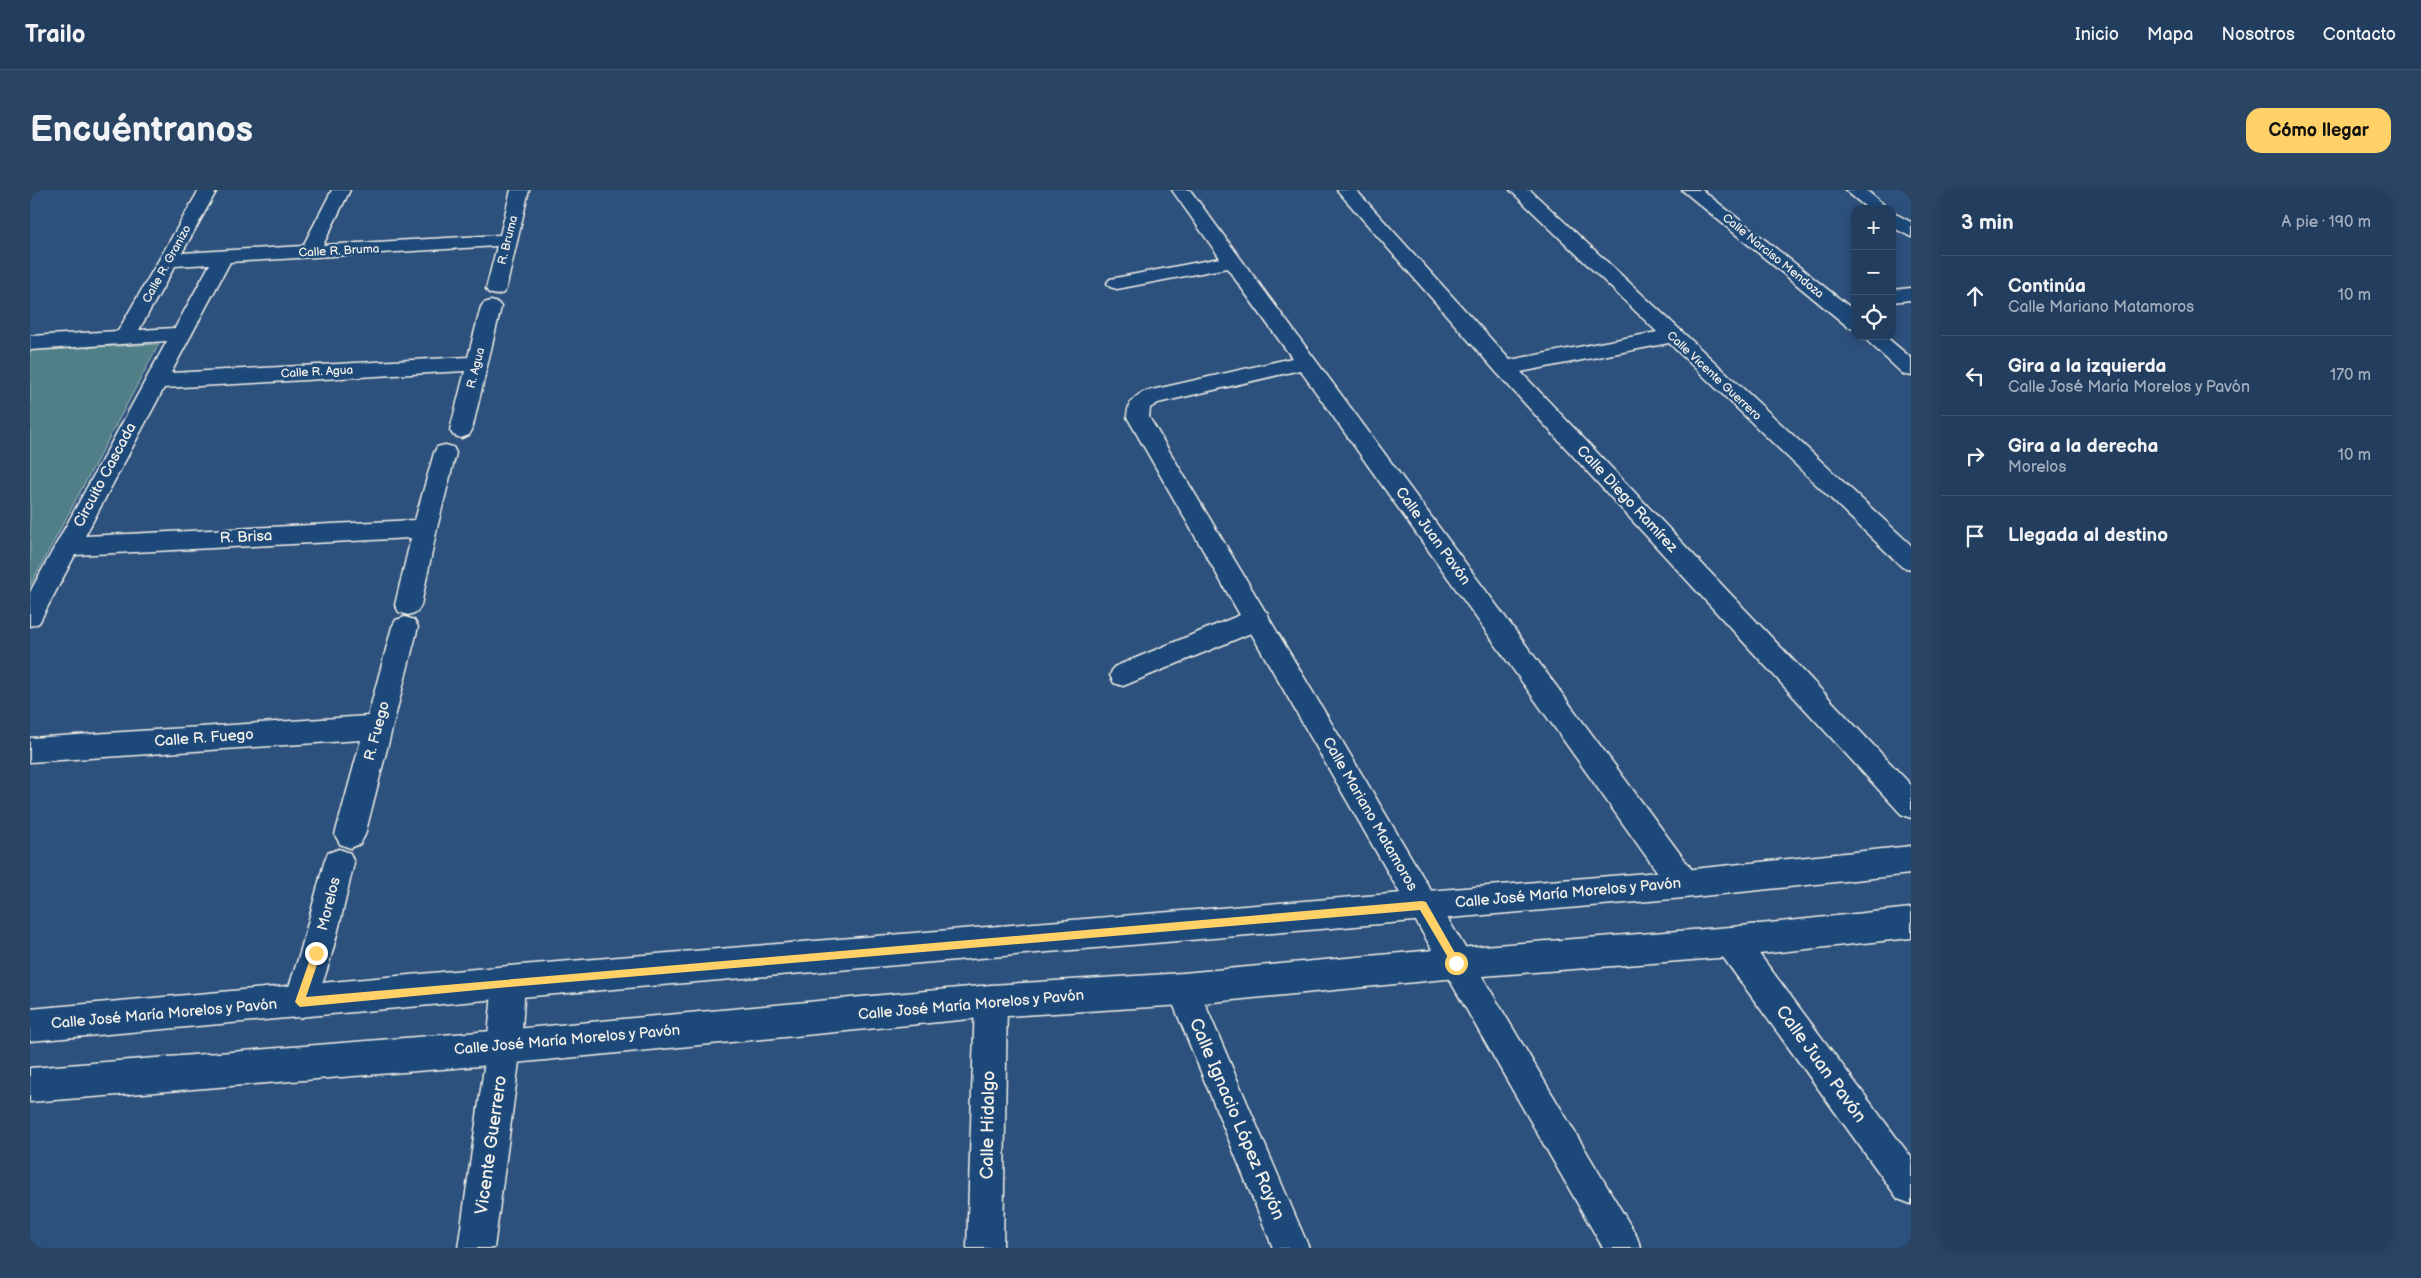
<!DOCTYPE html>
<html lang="es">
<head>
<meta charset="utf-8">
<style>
  :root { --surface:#223d5e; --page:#2a4464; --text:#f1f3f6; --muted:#a2aebc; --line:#3f5673; --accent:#ffd166 }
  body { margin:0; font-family:"Balsamiq Sans",sans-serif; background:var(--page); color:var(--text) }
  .controls { position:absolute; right:15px; top:15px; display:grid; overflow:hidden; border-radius:10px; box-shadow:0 2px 12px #0003 }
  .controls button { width:45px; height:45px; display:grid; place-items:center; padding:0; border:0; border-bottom:1px solid var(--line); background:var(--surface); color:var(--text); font:25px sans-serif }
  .stop { position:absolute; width:15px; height:15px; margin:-11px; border:4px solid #ffd166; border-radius:50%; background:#fff }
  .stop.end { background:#ffd166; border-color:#fff; box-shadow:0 1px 5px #0008 }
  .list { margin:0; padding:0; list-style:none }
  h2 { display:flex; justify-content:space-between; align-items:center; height:65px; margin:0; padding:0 20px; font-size:21px }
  h2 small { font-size:16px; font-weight:400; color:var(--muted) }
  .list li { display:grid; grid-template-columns:32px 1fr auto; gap:15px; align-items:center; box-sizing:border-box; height:80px; padding:0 20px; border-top:1px solid var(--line) }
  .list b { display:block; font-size:19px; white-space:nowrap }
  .list p { margin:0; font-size:16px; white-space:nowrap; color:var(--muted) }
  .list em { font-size:16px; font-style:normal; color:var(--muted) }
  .icon { flex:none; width:28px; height:28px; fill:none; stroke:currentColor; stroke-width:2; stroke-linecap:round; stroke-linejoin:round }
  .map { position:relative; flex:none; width:1881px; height:1058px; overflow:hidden; border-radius:15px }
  header { display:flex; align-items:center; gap:30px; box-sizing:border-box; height:70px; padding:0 25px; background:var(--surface); border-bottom:1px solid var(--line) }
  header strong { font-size:24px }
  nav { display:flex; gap:28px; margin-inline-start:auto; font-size:18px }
  .intro { display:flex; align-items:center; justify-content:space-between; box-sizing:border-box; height:120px; padding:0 30px }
  h1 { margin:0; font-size:35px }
  .button { padding:12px 22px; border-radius:15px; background:var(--accent); color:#111; font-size:18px; font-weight:700 }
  main { display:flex; gap:30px; padding:0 30px }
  aside { flex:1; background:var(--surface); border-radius:15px; box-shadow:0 2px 12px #0003 }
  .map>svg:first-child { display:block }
</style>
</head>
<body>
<header>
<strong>Trailo</strong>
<nav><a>Inicio</a><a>Mapa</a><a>Nosotros</a><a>Contacto</a></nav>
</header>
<div class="intro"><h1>Encuéntranos</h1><a class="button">Cómo llegar</a></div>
<main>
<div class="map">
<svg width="1881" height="1058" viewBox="0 0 1881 1058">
  <rect width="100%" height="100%" fill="#2d517d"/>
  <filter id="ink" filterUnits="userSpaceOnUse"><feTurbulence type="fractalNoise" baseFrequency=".02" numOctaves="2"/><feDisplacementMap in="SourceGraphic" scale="10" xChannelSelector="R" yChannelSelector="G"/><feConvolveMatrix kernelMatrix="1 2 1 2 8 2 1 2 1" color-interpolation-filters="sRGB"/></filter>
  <g filter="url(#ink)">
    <!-- green -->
    <path fill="#517f88" stroke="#a2b8b8" d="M129,154L0,396V160Z"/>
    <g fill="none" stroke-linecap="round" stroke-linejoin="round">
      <defs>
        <path id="minor" d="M169,0H187L152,63L273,56L302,0H320L293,55L470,45L481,0H499L476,99L473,103L466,105L459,103L456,99L467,56L200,72L141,183L438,167L451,117L454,113L461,111L468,113L471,117L442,240L439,245L431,248L423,245L420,240L435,181L134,198L55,346L385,330L404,263L407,257L415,255L423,257L426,263L407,338L391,415L387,422L378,425L369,422L365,415L381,348L45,365L9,433L0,436V402L137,151L0,160V146L88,141ZM180,74L145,138L109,140L145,76Z
          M1142,0H1160L1665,684L1669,694L1665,704L1654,708L1643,704L1270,180L1128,213L1120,218L1119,227L1235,421L1237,422L1240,430L1606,1045L1611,1058H1573L1221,443L1093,496L1084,493L1080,485L1084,477L1210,425L1097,227C1098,213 1102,209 1113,202L1262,168L1197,78L1087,99L1080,97L1077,93L1080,89L1190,68Z
          M1307,0H1326L1480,170L1627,142L1480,0H1500L1881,355V379L1872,377L1639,153L1491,182L1881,595V628L1871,624L1467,183Z
          M1652,0H1672L1825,121V138L1818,137Z
          M1815,0H1836L1859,19H1838Z
          M1862,22L1881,32V47L1862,37Z
          M1881,98V110L1862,112V100Z
          M1832,146H1855L1881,168V186L1873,184Z
          M375,427L384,430L388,437L335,645L330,654L320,658L310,654L305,645L331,550L0,572V548L338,526L362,437L366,430Z
          M309,659L320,663L324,673C312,723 302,775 281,823L270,828L259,823L254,812L270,763L294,673L298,663Z
          M1701,737L1712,741L1881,967V1014L1868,1009L1690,763L1685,752L1690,741Z
          M479,776L490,781L495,792L491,857L464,1058H428L457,857L463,792L468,781Z
          M1153,783L1164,788L1279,1058H1243L1137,799L1142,788Z
          M961,795L972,800L977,811L973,1058H937L945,811L950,800Z"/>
        <path id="tertiary" d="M1881,656V684L1654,708L479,808L0,851V819L479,776L1654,680Z
          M1881,718V748L1701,767L1426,788L1153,815L961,827L474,874L0,912V878L474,840L961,795L1153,783L1426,758L1701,737Z"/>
      </defs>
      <!-- minor casing -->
      <use href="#minor" stroke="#f4f1e8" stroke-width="3"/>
      <!-- tertiary casing -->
      <use href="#tertiary" stroke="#f4f1e8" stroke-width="3"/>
      <!-- minor -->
      <use href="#minor" fill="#1f4a7a" fill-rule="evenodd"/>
      <!-- tertiary -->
      <use href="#tertiary" fill="#1f4a7a" fill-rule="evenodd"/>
    </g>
  </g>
  <!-- route -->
  <path fill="#ffd166" d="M1392,711L1396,712L1429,770V776H1423L1390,720L479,797L270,817L265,812L282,763L286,758L291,763L276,807Z"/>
  <g text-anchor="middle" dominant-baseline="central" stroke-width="4.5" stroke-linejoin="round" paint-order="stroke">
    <!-- far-street labels -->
    <g font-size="12" fill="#f4f1e8" stroke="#1f4a7a">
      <text transform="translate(478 50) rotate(-76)">R. Bruma</text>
      <text transform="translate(309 61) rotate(-3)">Calle R. Bruma</text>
      <text transform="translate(1743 66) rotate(39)">Calle Narciso Mendoza</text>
      <text transform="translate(137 74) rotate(-61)">Calle R. Granizo</text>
      <text transform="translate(446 178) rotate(-76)">R. Agua</text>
      <text transform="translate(287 182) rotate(-3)">Calle R. Agua</text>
      <text transform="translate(1684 186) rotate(43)">Calle Vicente Guerrero</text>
    </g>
    <!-- street labels -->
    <g font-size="15" fill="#f4f1e8" stroke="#1f4a7a">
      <text transform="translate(75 285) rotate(-62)">Circuito Cascada</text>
      <text transform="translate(1597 309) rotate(47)">Calle Diego Ramírez</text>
      <text transform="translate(1403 346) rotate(54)">Calle Juan Pavón</text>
      <text transform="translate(216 347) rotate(-3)">R. Brisa</text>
      <text transform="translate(347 541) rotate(-75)">R. Fuego</text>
      <text transform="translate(174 548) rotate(-4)">Calle R. Fuego</text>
      <text transform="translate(1340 624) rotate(60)">Calle Mariano Matamoros</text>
      <text transform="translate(1538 703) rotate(-5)">Calle José María Morelos y Pavón</text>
      <text transform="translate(299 714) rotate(-76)">Morelos</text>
      <text transform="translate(941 815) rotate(-5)">Calle José María Morelos y Pavón</text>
      <text transform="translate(134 824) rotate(-5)">Calle José María Morelos y Pavón</text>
      <text transform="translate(537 850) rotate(-5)">Calle José María Morelos y Pavón</text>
    </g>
    <!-- near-street labels -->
    <g font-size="18" fill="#f4f1e8" stroke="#1f4a7a">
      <text transform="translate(1791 874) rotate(54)">Calle Juan Pavón</text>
      <text transform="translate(1207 929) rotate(67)">Calle Ignacio López Rayón</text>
      <text transform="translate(958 935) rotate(-89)">Calle Hidalgo</text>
      <text transform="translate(461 955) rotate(-82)">Vicente Guerrero</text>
    </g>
  </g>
</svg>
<div class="controls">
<button>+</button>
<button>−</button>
<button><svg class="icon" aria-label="locate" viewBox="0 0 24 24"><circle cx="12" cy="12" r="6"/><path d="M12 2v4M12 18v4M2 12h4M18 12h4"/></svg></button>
</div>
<div class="stop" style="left:1426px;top:773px"></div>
<div class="stop end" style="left:286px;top:763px"></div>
</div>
<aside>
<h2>3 min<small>A pie · 190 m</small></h2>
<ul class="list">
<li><svg class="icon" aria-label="ahead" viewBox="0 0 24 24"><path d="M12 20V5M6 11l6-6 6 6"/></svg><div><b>Continúa</b><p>Calle Mariano Matamoros</p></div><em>10 m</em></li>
<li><svg class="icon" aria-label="left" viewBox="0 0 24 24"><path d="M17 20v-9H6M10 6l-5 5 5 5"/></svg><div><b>Gira a la izquierda</b><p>Calle José María Morelos y Pavón</p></div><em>170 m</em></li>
<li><svg class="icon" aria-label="right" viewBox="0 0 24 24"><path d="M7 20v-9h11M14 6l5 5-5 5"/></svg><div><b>Gira a la derecha</b><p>Morelos</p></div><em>10 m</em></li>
<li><svg class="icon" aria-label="arrive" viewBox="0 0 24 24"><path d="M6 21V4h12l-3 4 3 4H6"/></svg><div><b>Llegada al destino</b></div></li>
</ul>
</aside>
</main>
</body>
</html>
